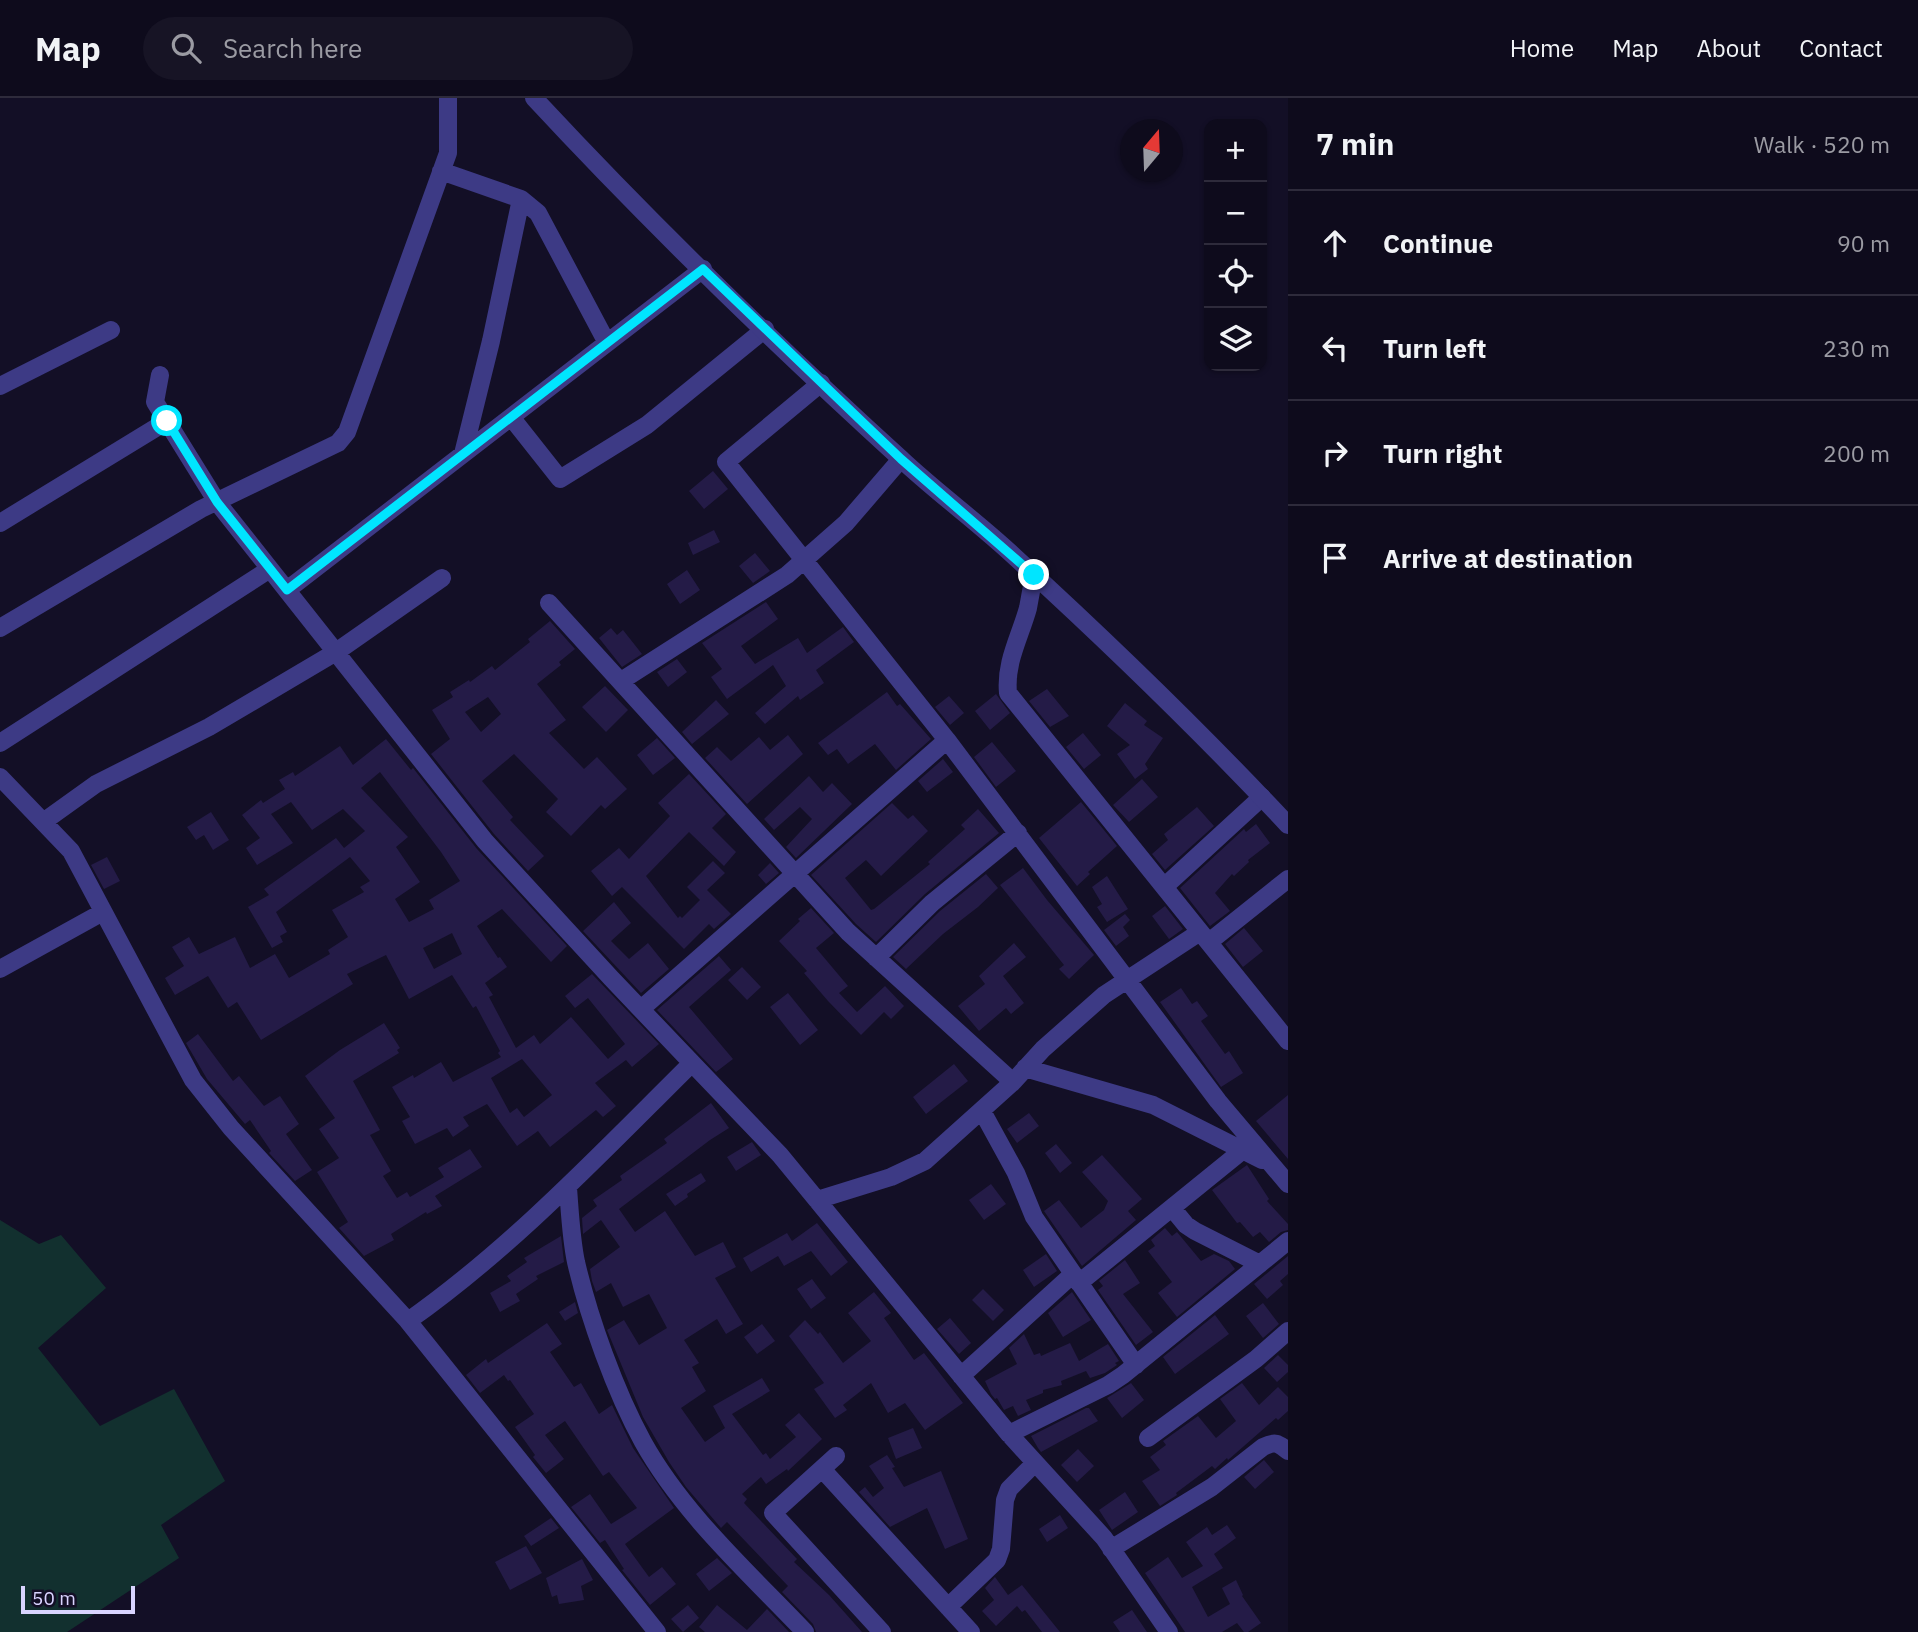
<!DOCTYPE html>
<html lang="en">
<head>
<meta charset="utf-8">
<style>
  :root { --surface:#0e0b1c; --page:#171425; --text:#f1f3f6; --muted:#9b9ba3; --line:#2e2b3b }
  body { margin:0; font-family:"IBM Plex Sans",sans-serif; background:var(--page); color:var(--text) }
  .controls { position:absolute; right:21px; top:21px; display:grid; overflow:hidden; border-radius:14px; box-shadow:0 2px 5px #0004 }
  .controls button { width:63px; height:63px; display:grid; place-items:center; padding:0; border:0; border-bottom:2px solid var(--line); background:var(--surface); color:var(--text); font:35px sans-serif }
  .compass { position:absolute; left:1120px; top:21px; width:63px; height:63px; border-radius:50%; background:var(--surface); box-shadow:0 2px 5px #0004; rotate:19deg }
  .scale { position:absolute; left:21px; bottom:18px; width:114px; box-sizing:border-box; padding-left:7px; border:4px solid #d9d4ff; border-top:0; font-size:19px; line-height:24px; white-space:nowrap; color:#d9d4ff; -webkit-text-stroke:5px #130f26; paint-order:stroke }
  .stop { position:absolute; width:21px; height:21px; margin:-16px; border:5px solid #00e5ff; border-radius:50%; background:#fff }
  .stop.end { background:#00e5ff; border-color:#fff; box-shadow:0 2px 7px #0008 }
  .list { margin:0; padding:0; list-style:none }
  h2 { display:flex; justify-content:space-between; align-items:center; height:91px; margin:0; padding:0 28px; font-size:30px }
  h2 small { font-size:23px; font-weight:400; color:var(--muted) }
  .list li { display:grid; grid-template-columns:46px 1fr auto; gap:21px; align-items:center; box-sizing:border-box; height:105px; padding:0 28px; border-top:2px solid var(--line) }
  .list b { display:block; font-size:26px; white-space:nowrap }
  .list em { font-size:23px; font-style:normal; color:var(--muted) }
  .icon { flex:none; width:38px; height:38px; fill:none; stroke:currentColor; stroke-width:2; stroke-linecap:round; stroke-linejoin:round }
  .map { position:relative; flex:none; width:1288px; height:1534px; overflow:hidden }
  header { display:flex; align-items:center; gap:42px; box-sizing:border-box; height:98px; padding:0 35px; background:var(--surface); border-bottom:2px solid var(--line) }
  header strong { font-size:33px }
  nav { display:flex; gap:38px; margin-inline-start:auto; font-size:24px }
  .search { width:490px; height:63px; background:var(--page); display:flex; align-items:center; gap:18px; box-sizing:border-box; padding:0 24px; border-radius:38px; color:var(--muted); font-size:26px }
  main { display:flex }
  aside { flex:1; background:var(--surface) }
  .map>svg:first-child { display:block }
</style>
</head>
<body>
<header>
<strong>Map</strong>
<div class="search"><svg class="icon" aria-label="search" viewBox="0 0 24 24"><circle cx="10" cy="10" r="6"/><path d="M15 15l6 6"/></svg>Search here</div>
<nav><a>Home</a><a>Map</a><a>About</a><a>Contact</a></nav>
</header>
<main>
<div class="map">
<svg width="1288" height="1534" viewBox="0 0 1288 1534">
  <rect width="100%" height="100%" fill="#130f26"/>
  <!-- green -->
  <path fill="#12302f" d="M0,1122L39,1146L61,1137L106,1190L38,1250L100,1328L174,1291L225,1383L161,1427L179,1460L67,1534H0Z"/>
  <!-- building -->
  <path fill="#241b47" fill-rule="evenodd" d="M713,373L728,391L704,411L689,393Z
    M714,432L720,444L693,457L688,445Z
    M755,455L770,473L753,485L739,468Z
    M687,472L700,492L680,506L667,486Z
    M766,504L778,521L741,548L755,566L798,540L807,555L843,529L854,544L816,572L824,585L800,602L798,598L765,626L755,615L786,588L773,567L727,601L711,579L722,571L702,545Z
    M550,523L575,551L559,564L561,567L537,586L566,622L549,635L584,671L597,659L627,691L605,711L601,707L571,738L546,714L558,701L514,656L482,683L513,719L510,722L544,758L528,773L494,736L431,656L450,641L432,612L453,599L450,594L469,582L470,584L492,568L495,572L530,544L528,541ZM488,599L501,616L481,634L465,614Z
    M611,530L617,537L623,532L642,556L622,569L599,540Z
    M677,561L687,574L668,589L657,574Z
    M605,588L628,612L606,634L582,609Z
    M1047,591L1069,618L1050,629L1029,603Z
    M887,594L897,608L900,606L931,641L896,672L875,646L848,666L837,651L828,657L818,645Z
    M996,596L1010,615L990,632L975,613Z
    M949,598L964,615L950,627L935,609Z
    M716,602L729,616L692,646L682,634Z
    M1125,605L1147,623L1144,627L1163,640L1145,666L1148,671L1135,681L1117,656L1130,647L1107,628Z
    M1083,635L1101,657L1084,671L1066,649Z
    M788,637L803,656L747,706L705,660L717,649L731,663L759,639L770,652Z
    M657,640L675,660L653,677L637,657Z
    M386,641L411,672L413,670L477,751L567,848L551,864L502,811L477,828L498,860L500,859L507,869L485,885L493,897L489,899L516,950L534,937L540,946L571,919L608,961L625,946L588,900L575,910L565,898L592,876L659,946L632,969L626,962L595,985L616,1008L603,1019L596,1012L550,1049L538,1033L517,1048L487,1006L463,1019L469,1028L453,1039L447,1030L415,1046L402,1023L410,1019L392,989L413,977L414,980L441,964L453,984L501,959L498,955L500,953L476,908L473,910L452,877L409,901L386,857L347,876L353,886L261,942L237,904L228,910L208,878L175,897L165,880L184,868L172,849L189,839L199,856L235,839L250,870L275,856L289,880L330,856L328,852L348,839L332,812L364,794L360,789L370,783L350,759L276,814L287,834L280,838L283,844L272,850L248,809L269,797L264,791L336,740L344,750L365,733L343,711L312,732L291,704L271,716L293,745L257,767L246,750L260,740L242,717L261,702L263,705L285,691L279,682L293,674L295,678L340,648L353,667ZM380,674L441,754L460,783L429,802L434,811L409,824L395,801L420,784L396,749L408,739L361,690ZM452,835L462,856L434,871L423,850ZM522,961L552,997L524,1019L517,1010L510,1015L491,980Z
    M992,644L1016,673L996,689L974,659Z
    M943,661L953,674L927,694L918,683Z
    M689,676L726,716L712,730L736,754L724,768L689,734L646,778L678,820L680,818L682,820L700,802L687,789L713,763L725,775L707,792L731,816L714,831L709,826L684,851L622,789L612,798L591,773L619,750L629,761L670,718L658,705Z
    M809,678L823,694L832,685L852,706L796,760L786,749L812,721L800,709L774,732L764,721Z
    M1142,681L1158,699L1129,724L1113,707Z
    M1081,704L1117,748L1088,774L1090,776L1077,788L1039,740Z
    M892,705L908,721L913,717L928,733L881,778L866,762L845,780L871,812L874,811L930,766L928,764L965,731L961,727L978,711L999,735L925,796L876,844L856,826L811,777Z
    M1197,709L1214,728L1165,772L1152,756L1168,742L1164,736Z
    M211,714L229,742L213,752L204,737L196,742L187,729Z
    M1256,726L1270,745L1248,762L1249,764L1234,778L1232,776L1215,795L1230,813L1210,828L1180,790L1244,731L1246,734Z
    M107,759L120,783L104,791L91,767Z
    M770,765L779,775L766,786L758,777Z
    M1023,770L1047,802L1094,857L1069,881L1059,871L1064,867L1000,787Z
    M986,776L998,790L978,809L943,836L906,871L893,859L940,813Z
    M1107,778L1128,811L1107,824L1097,809L1102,806L1092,789Z
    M614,804L631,825L611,843L629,861L648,845L669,871L641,895L583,833Z
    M1165,808L1183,831L1169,841L1152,818Z
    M811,810L834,835L816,850L848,888L839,895L857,914L885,888L904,908L891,921L884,914L861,937L828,903L804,875L807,873L779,843L800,823L798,821Z
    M1125,816L1130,822L1123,829L1129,838L1116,848L1104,832Z
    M1244,830L1263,853L1243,869L1225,846Z
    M1014,845L1026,859L1003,878L1024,905L1011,916L1006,910L979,933L958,908L985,886L979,878Z
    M719,858L731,872L689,909L733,961L716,974L657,912Z
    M742,869L761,889L747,902L728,882Z
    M1181,890L1192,906L1197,903L1208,918L1201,923L1225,956L1229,953L1243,975L1221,989L1160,904Z
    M788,895L818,932L800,947L770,909Z
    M384,925L400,950L397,952L399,955L353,983L380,1032L370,1037L391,1073L383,1078L397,1100L407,1094L410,1099L444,1079L438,1070L470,1051L482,1069L435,1098L442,1108L427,1116L426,1114L391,1136L394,1142L364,1158L339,1130L348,1124L317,1074L339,1060L319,1031L335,1020L305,978L340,952Z
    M198,936L233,983L239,978L264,1008L280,998L299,1026L286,1036L312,1072L295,1083L269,1055L271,1053L250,1022L245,1026L207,981L186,945Z
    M954,966L968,983L926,1016L913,999Z
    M1288,997V1061L1256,1023Z
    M711,1005L729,1030L710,1042L619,1111L635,1134L665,1113L695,1158L723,1144L736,1169L715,1180L743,1226L726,1236L717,1221L684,1242L699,1265L692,1269L706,1293L681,1310L705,1344L725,1330L713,1308L762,1280L770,1293L732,1316L763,1357L766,1355L770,1361L796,1339L785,1327L799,1315L822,1341L788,1373L787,1371L766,1386L761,1379L742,1396L747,1401L744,1405L797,1461L794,1464L829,1497L862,1534H816L813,1526L782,1494L788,1488L727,1424L721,1430L686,1389L669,1364L643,1319L607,1232L624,1222L639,1247L667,1230L649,1196L623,1209L611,1185L596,1194L592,1183L590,1171L620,1149L601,1122L583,1136L582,1120L597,1108L593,1102L622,1082L620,1078L667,1045L664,1041Z
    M1029,1015L1039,1028L1017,1045L1007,1031Z
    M752,1044L761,1057L736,1073L727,1059Z
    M1056,1046L1072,1065L1060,1075L1045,1055Z
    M1102,1057L1142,1101L1128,1113L1136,1122L1082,1168L1044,1113L1059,1102L1081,1130L1104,1112L1108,1103L1082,1074Z
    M1247,1067L1269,1101L1267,1103L1288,1126V1132L1281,1134L1269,1144L1260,1134L1253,1139L1240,1124L1237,1125L1212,1092Z
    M701,1075L706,1083L687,1096L688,1099L675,1108L666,1096Z
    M991,1086L1006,1106L984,1122L969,1102Z
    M817,1125L848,1164L831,1178L811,1153L784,1168L778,1158L751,1174L743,1160L787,1135L792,1143Z
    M1165,1130L1172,1138L1177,1134L1201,1163L1214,1156L1229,1163L1235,1171L1177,1219L1158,1195L1172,1184L1148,1153L1155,1148L1151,1142Z
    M561,1138L564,1164L536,1178L538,1181L516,1196L520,1203L500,1214L490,1195L511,1183L507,1178L527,1164L524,1160Z
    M1046,1156L1057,1173L1034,1189L1023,1172Z
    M1288,1158V1176L1280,1183L1283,1187L1267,1201L1254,1186Z
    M1125,1162L1140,1185L1123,1196L1153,1234L1136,1247L1098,1192L1103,1188L1099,1183Z
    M812,1181L826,1200L811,1211L797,1191Z
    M983,1191L1004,1212L993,1223L972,1202Z
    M874,1194L891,1215L884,1220L914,1262L924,1255L963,1305L925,1332L905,1305L888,1315L871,1285L843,1307L847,1312L835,1320L814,1291L824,1285L789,1238L805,1222L818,1236L820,1234L843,1265L871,1243L848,1215Z
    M1072,1194L1091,1222L1063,1239L1048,1215Z
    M575,1204L578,1215L565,1223L559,1214Z
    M1263,1205L1279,1226L1263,1240L1246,1218Z
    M1215,1217L1229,1236L1175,1276L1163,1259Z
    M950,1220L971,1245L959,1256L937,1231Z
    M547,1225L562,1246L550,1254L574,1289L581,1285L599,1316L612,1307L633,1350L674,1410L625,1446L649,1479L662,1469L676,1486L650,1507L622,1472L624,1471L605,1442L600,1445L571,1409L590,1396L611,1426L637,1410L609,1374L603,1378L565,1323L545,1337L564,1361L546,1375L533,1359L535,1357L515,1329L534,1316L510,1282L508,1283L504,1277L480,1295L466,1277L486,1261L488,1265Z
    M762,1226L775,1243L757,1256L744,1239Z
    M1024,1236L1034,1257L1040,1255L1041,1258L1070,1245L1079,1263L1108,1246L1119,1263L1115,1265L1117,1267L1105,1275L1090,1280L1086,1273L1061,1283L1062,1287L1043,1292V1295L1026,1302L1031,1312L1018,1318L1013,1308L1004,1312L997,1300L995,1301L991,1296L985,1283L1017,1266L1009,1250Z
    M1278,1257L1288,1267V1274L1277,1284L1264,1270Z
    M1131,1285L1144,1302L1122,1320L1107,1300Z
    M1242,1285L1259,1307L1278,1289L1288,1299V1313L1278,1322L1276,1320L1228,1362L1227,1360L1215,1371L1212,1368L1176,1395L1177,1397L1160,1408L1142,1383L1160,1372L1150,1359L1166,1347L1163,1343L1198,1318L1216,1340L1236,1323L1220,1301Z
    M1086,1310H1089L1098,1323L1041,1354L1038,1350L1031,1338Z
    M913,1330L922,1350L896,1361L888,1340Z
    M1078,1351L1094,1368L1077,1384L1061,1367Z
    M887,1357L895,1369L892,1370L904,1389L941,1373L968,1441L945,1451L927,1410L890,1429L859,1394L865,1389L873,1399L884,1390L869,1368Z
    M1264,1362L1274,1374L1255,1391L1244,1379Z
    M1125,1394L1138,1414L1112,1432L1099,1412Z
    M1060,1417L1068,1430L1047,1444L1039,1431Z
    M551,1420L559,1430L531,1448L524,1438Z
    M1227,1427L1236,1440L1214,1456L1223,1470L1192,1489L1208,1519L1230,1506L1222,1490L1236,1482L1243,1497L1242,1498L1261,1525L1248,1534H1244L1237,1525L1222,1534H1185L1145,1475L1168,1459L1182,1480L1203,1468L1186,1444L1207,1429L1212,1437Z
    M526,1448L542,1475L510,1492L495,1464Z
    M717,1460L732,1475L709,1493L696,1476Z
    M582,1461L593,1482L581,1488L584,1502L559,1506L557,1497L552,1499L546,1480Z
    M995,1479L1008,1497L1022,1487L1060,1534H1042L1025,1512L1022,1514L1017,1508L996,1528L982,1513L994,1502L985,1490Z
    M688,1507L699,1520L683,1534L671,1521Z
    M717,1507L747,1532L767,1511L789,1534H705L699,1529Z
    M1132,1512L1147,1534H1120L1113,1524Z"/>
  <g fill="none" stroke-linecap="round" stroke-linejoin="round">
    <!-- minor -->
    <path stroke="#3d3a85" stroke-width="18" d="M441,73L521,101L538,115L607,245
      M160,277L155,304L217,404L485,743L611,880L692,965C601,1055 513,1149 408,1223L657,1534
      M821,285L726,364L947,642L1218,1003L1288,1086
      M0,288L111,232
      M511,319L560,381L647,327L765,231
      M463,356L491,243L521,101
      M0,425L167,323
      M1034,477C1032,488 1030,499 1028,510C1020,539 1005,564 1008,595L1288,943
      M287,492L703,171
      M549,505L848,834L1013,984
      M0,530L201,411L338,345L347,334L448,55V0
      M621,583L787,477L846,425L901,361
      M0,645L270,471
      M0,679L71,753L193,982L231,1030L408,1223
      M43,724L96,686L209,629L336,554L442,480
      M1164,789L1262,699
      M1209,844L1288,781
      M876,860L932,805L1018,735
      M0,871L103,814
      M641,911L947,642
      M692,965L780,1057L1009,1336L1104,1440L1169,1534
      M1025,970L1153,1007L1262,1062
      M982,1013L1016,1075L1034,1119L1136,1267
      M568,1090C570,1115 571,1140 576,1164C589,1220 615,1293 643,1344C683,1416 749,1475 805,1534
      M817,1102L891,1079L925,1063L1013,984L1043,951L1104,897L1200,834
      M1172,1110L1186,1127L1195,1133L1260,1166
      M1079,1185L1243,1052
      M961,1278L1073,1176
      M1009,1336L1108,1287L1123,1277L1288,1143
      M1148,1340L1256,1261L1288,1233
      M836,1358L773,1415L882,1534
      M822,1371L971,1534
      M1111,1451L1212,1389L1263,1349C1275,1343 1278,1345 1288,1353
      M948,1509L997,1462L1001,1451L1005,1402L1009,1391L1035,1365"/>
    <!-- tertiary -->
    <path stroke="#3d3a85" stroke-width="18" d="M534,0C650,125 774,245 900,360C937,395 979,425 1016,460C1110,546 1201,634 1288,727"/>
  </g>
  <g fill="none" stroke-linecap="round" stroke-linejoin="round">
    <!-- route -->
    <path stroke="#00e5ff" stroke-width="9" d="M167,323L217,404L287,492L703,171L901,361L1034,477"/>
  </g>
</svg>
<div class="controls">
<button>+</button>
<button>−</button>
<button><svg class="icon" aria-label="locate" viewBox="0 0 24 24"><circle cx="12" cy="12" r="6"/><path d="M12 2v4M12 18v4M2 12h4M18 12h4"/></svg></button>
<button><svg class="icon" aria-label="layers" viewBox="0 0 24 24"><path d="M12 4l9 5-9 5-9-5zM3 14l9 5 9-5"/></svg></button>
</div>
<svg class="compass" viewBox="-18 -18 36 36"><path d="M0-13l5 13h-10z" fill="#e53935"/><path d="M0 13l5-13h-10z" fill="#9b9ba3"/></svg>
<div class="scale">50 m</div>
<div class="stop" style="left:167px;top:323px"></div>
<div class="stop end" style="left:1034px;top:477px"></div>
</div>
<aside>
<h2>7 min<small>Walk · 520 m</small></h2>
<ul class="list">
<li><svg class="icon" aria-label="ahead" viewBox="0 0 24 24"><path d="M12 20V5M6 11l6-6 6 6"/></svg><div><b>Continue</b></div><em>90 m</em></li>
<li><svg class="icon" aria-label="left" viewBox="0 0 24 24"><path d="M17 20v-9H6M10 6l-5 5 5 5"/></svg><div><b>Turn left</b></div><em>230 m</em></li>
<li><svg class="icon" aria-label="right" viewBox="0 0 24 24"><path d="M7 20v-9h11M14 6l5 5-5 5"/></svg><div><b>Turn right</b></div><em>200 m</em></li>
<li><svg class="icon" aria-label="arrive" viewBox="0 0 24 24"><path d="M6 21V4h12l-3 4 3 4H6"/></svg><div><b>Arrive at destination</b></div></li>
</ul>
</aside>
</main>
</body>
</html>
